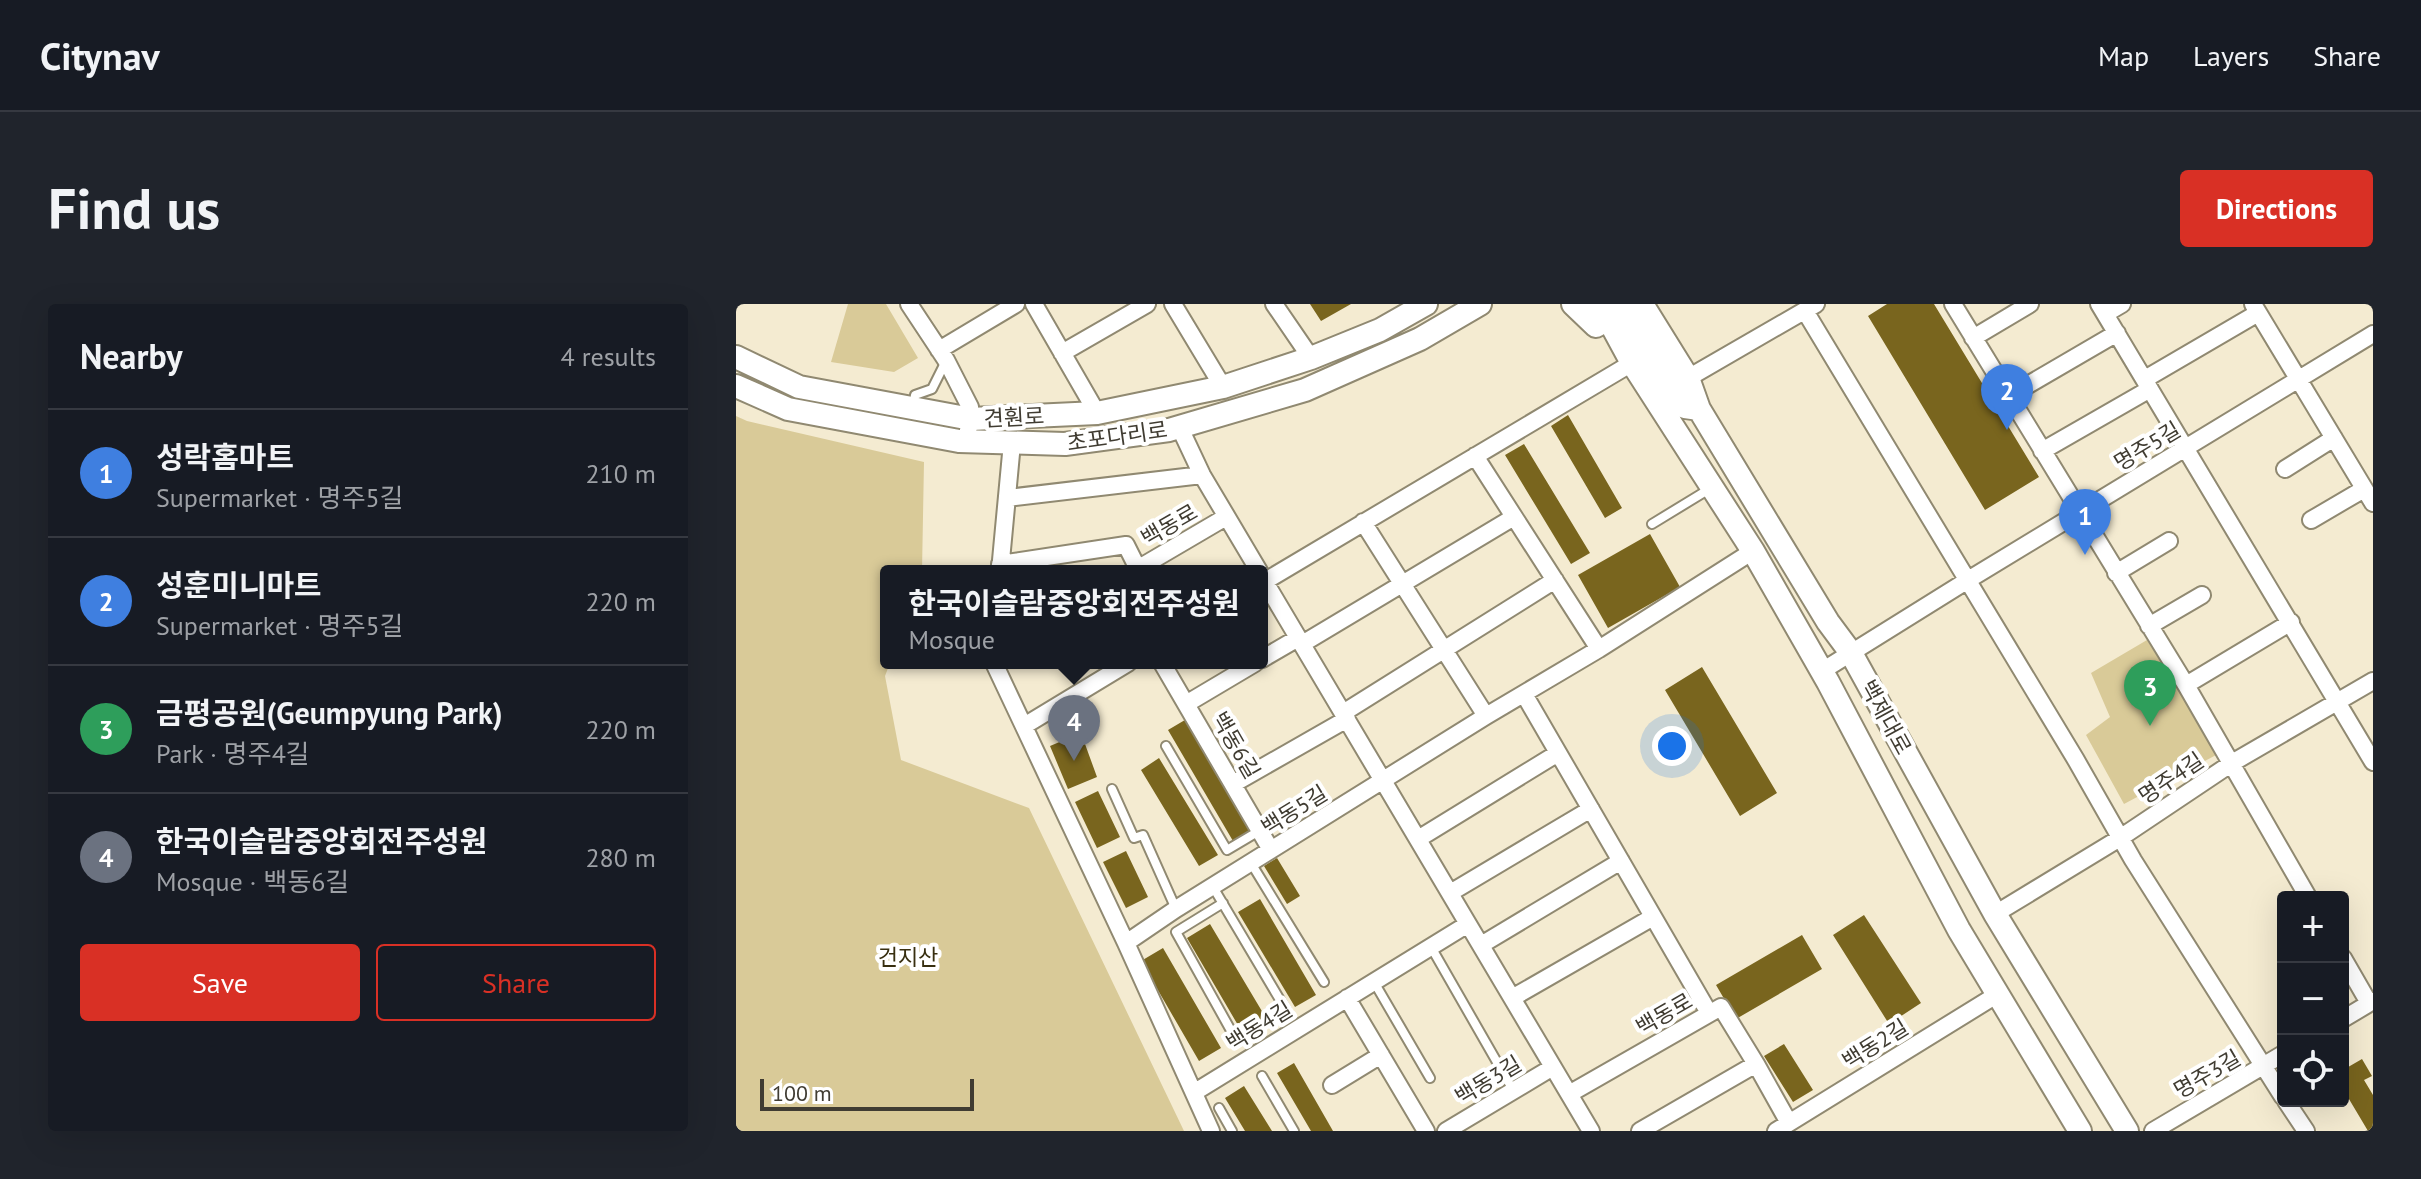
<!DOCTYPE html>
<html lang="en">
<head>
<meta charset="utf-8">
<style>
  :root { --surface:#171b24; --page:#20242c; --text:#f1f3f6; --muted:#9ea1a6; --line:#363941; --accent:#d93025 }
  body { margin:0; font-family:"PT Sans","Noto Sans KR",sans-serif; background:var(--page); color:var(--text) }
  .controls { position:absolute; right:24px; bottom:24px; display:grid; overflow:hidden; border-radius:8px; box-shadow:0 8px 32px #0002 }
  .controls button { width:72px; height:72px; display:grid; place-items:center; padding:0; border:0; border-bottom:2px solid var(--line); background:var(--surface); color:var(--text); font:40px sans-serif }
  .scale { position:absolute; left:24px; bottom:20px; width:214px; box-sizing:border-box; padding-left:8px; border:4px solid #403c32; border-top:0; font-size:22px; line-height:28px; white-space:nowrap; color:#403c32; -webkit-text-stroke:6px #fff; paint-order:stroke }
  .you { position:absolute; left:936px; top:442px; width:28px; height:28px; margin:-20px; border:6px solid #fff; border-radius:50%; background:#1a73e8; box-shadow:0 0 0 12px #1a73e833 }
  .badge { display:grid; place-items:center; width:52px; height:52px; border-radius:50%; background:var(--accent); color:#fff; font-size:26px; font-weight:700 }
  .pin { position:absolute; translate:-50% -66px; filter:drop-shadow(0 2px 4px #0008) }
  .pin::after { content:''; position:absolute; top:42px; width:28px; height:24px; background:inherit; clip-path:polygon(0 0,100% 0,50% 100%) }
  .popup { position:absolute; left:144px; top:261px; width:388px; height:104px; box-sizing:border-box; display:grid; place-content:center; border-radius:8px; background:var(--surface); filter:drop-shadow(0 2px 6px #0005); font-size:26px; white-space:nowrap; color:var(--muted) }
  .popup b { font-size:30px; color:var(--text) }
  .popup::after { content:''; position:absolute; left:50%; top:100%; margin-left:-16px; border:16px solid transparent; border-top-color:var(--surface) }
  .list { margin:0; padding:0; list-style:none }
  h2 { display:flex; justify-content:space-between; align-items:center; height:104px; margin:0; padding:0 32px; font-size:34px }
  h2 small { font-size:26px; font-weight:400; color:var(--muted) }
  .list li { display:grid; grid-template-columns:52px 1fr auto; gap:24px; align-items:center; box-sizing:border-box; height:128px; padding:0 32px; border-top:2px solid var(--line) }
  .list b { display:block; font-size:30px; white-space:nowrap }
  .list p { margin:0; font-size:26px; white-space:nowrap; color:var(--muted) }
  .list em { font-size:26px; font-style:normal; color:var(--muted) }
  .actions { display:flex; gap:16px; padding:24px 32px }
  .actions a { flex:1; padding:18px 0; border:2px solid var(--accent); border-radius:8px; text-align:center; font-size:28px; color:var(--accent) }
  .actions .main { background:var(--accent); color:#fff }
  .icon { flex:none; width:44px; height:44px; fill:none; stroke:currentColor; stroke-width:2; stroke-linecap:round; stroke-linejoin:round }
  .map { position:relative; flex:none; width:1637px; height:827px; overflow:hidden; border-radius:8px }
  header { display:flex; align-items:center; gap:48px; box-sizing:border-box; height:112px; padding:0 40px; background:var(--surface); border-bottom:2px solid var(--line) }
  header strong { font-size:38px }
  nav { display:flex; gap:44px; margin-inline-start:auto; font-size:28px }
  .intro { display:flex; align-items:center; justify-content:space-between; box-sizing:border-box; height:192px; padding:0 48px }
  h1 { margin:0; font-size:56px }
  .button { padding:20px 36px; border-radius:8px; background:var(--accent); color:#fff; font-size:28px; font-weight:700 }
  main { display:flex; gap:48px; padding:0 48px }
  aside { flex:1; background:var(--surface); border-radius:8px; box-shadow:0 8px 32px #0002 }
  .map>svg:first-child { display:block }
</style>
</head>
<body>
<header>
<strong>Citynav</strong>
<nav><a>Map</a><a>Layers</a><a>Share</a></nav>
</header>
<div class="intro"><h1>Find us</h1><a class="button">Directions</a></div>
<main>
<aside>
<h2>Nearby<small>4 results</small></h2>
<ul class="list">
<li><span class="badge" style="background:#3f7fe0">1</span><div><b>성락홈마트</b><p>Supermarket · 명주5길</p></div><em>210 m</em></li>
<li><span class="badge" style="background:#3f7fe0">2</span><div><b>성훈미니마트</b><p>Supermarket · 명주5길</p></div><em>220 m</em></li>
<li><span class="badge" style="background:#2e9e5b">3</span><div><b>금평공원(Geumpyung Park)</b><p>Park · 명주4길</p></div><em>220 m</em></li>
<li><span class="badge" style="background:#6b7280">4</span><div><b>한국이슬람중앙회전주성원</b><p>Mosque · 백동6길</p></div><em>280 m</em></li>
</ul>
<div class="actions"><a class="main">Save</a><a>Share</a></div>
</aside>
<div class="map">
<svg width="1637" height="827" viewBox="0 0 1637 827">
  <rect width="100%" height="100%" fill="#f4ebd1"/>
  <!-- green -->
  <path fill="#d9ca98" d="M112,0H150L182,54L158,68L95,58Z
    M0,112L11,117L188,158L186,267H150V359H154L149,372L165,456L293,504L448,827H0Z
    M1411,336L1482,450L1388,500L1350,431L1374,413L1355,369Z"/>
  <!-- building -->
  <path fill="#79651e" d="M574,0H615L585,17Z
    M1151,0H1198L1303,173L1249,206L1132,12Z
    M832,111L886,204L869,214L815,122Z
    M788,140L854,249L835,260L769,151Z
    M914,230L944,283L872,324L842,271Z
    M966,363L1041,489L1004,512L929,386Z
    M454,413L518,525L497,537L432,426Z
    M345,429L361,473L332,485L314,442Z
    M423,454L482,551L463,562L405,466Z
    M362,487L384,533L361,544L339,498Z
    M390,547L412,593L390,604L367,558Z
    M541,554L564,592L551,600L528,562Z
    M524,595L580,691L559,703L502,608Z
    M1128,611L1185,699L1153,720L1097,631Z
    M474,620L530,714L506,728L451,634Z
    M1066,631L1086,665L1000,715L980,681Z
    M427,644L485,744L463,757L405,657Z
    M1048,740L1077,786L1057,798L1028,752Z
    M1626,755L1636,772L1628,776L1637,791V827H1632L1607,785V766Z
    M558,759L597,827H575L541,769Z
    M508,782L536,827H509L489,794Z"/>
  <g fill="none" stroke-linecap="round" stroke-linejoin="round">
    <defs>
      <path id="lane" d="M177,104L179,91L196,85L210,57
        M916,220L975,184
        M430,442L491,546L523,527
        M376,485L398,534L407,531L440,605
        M515,559L588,678
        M477,583L550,706
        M487,599L440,628L498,732
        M695,643L777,786
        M638,678L694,774
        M526,772L558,827
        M483,804L496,827"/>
      <path id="street" d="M173,0L210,56L234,103L235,115L229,138
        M298,0L361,109
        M437,0L487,83
        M538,0L575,54
        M1217,0L1450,381L1572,593
        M1363,0L1637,458
        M1517,0L1637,199
        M1069,7L1340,456L1397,556L1547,793
        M1369,10L1386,0
        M1237,34L1294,0
        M203,46L280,0
        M326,49L411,0
        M952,74L1080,0
        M1409,75L1522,9
        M1273,92L1381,29
        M443,122L466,171L523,267
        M1306,147L1414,85
        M739,152L863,345
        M1549,165L1598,134
        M271,194L466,171
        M1575,216L1628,185
        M627,218L750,412
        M264,260L390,241L402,265
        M264,267L276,139
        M398,267L490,213
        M1380,269L1433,237
        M526,273L855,827
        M526,279L896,59
        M1413,322L1466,291
        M566,340L778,213
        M526,355L562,334
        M258,359L390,639L475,827
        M426,359L535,546
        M1086,367L1232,276L1637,30
        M1450,381L1555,318
        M788,390L973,709
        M450,400L519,359
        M607,409L819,276
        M288,422L392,359
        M497,480L611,415
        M682,535L822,449
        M714,589L855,505
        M1259,610L1384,534L1496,459L1637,377
        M390,639L440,605L750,412L863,345L1017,247
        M745,641L885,557
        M1607,654L1633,699
        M611,694L690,827
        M776,694L917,613
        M1607,715L1637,697
        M596,781L645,751
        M459,788L732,620
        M833,790L985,703L1020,760
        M1550,797L1570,827
        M710,827L817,763
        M904,827L1020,760L1053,819
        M1040,827L1262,690
        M1417,827L1547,750"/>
      <path id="secondary" d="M837,0L860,22L871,14
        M864,0L896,59L1017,247L1092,378L1223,626L1344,827
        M885,0L949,103L963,105
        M906,0L952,74L963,105L1092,318L1115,349L1259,610L1391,827
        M0,53L63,83L235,115L361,109L487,83L575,54L644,26L690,0
        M0,82L52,105L223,137L329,140L433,126L569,86L684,35L744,0"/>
    </defs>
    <!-- lane casing -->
    <use href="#lane" stroke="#908971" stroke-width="12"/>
    <!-- street casing -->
    <use href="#street" stroke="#908971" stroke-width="20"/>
    <!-- secondary casing -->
    <use href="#secondary" stroke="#908971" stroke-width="26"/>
    <!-- lane -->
    <use href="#lane" stroke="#fff" stroke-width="8"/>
    <!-- street -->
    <use href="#street" stroke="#fff" stroke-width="16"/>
    <!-- secondary -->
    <use href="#secondary" stroke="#fff" stroke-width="22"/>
  </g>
  <g text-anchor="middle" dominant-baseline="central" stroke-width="8" stroke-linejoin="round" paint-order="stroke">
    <!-- street labels -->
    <g font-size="22" fill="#403c32" stroke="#fff">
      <text transform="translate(278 113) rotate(-3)">견훤로</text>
      <text transform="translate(381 132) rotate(-8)">초포다리로</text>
      <text transform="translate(1411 142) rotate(-31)">명주5길</text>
      <text transform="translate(433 221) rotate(-30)">백동로</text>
      <text transform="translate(1150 413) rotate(61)">백제대로</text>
      <text transform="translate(500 441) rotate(60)">백동6길</text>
      <text transform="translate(1435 474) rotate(-34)">명주4길</text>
      <text transform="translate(558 506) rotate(-32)">백동5길</text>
      <text transform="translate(928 710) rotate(-30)">백동로</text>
      <text transform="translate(523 722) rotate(-32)">백동4길</text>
      <text transform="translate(1139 740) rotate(-32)">백동2길</text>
      <text transform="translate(1471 770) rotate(-30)">명주3길</text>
      <text transform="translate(752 776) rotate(-31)">백동3길</text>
    </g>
    <!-- park labels -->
    <g font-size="22" fill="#382f10" stroke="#fff">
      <text x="172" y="653">건지산</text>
    </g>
  </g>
</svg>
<div class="controls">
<button>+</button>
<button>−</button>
<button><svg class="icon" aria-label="locate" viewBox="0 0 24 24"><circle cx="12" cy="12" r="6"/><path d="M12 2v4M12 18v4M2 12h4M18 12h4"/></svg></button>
</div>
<div class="scale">100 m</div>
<div class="you"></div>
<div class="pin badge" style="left:1349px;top:251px;background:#3f7fe0">1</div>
<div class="pin badge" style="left:1271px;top:126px;background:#3f7fe0">2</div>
<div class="pin badge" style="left:1414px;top:422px;background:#2e9e5b">3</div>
<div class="pin badge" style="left:338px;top:457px;background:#6b7280">4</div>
<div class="popup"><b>한국이슬람중앙회전주성원</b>Mosque</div>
</div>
</main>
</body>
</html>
